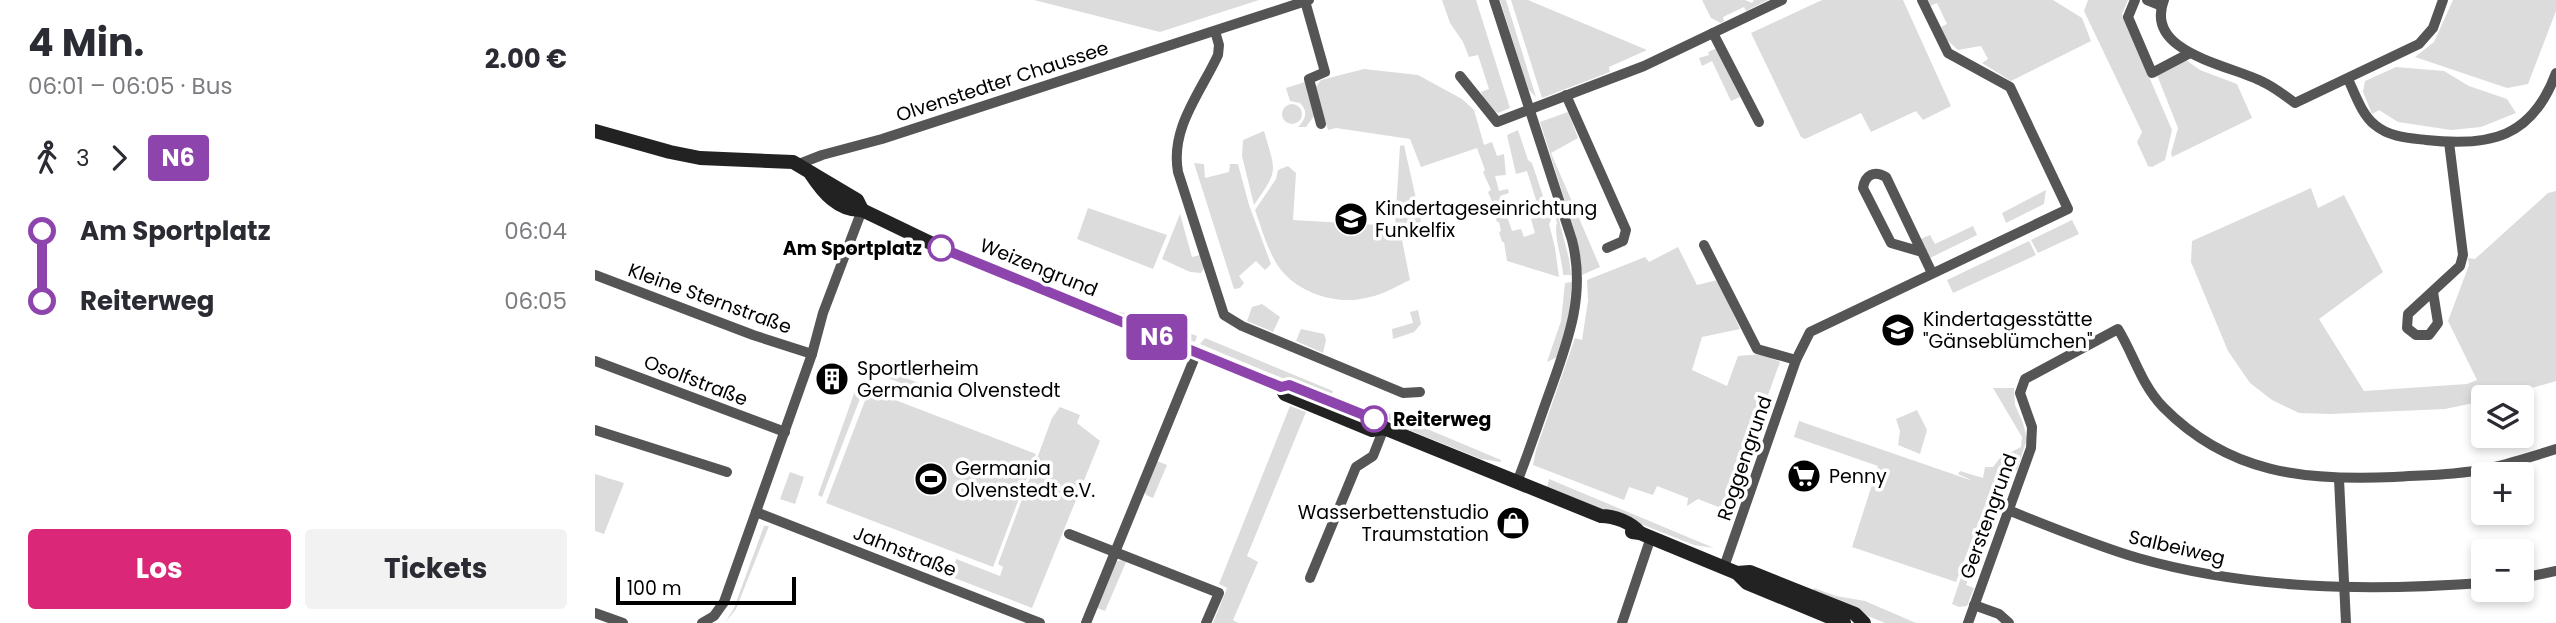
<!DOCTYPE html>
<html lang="de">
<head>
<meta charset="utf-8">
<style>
  body { margin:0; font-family:Poppins,sans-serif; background:#f2f2f3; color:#2b2b33; height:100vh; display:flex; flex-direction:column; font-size:26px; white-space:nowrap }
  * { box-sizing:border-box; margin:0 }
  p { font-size:23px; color:#7c7c81 }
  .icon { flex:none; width:38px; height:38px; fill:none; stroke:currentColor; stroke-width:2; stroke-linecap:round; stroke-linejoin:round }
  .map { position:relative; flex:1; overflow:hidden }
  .side { display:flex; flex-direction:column; background:#fff; width:595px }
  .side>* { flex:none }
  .badge { padding:0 14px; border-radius:5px; font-size:24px; line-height:46px }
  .fabs { position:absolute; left:1876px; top:385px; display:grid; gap:14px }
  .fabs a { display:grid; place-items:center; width:63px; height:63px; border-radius:7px; background:#fff; box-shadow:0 4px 10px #0003; font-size:35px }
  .scale { position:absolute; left:21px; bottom:18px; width:180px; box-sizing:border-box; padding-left:7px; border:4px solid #000; border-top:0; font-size:19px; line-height:24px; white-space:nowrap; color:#000; -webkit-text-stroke:5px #fff; paint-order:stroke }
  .map>.badge { position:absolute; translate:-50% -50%; box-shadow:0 0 0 4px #fff }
  .legs { display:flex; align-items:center; gap:10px; height:77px; padding:0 28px; font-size:23px }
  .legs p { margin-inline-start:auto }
  .headline { display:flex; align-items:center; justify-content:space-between; height:119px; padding:0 28px }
  h1 { font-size:38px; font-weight:700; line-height:52px }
  .primary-button { display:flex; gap:14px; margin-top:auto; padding:14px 28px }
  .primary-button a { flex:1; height:80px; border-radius:7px; background:#db2777; color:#fff; font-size:28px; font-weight:700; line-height:80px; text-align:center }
  .primary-button a+a { background:#f2f2f3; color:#2b2b33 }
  ul { padding:0 28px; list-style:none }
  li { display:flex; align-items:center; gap:24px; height:70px; font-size:26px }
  li i { display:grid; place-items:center; width:10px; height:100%; margin:0 9px; background:currentColor }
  li i::after { content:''; width:18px; height:18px; margin:-9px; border:5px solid; border-radius:50%; background:#fff }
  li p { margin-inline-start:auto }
  li:first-child i { background:linear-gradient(#0000 50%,currentColor 0) }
  li:last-child i { background:linear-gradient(currentColor 50%,#0000 0) }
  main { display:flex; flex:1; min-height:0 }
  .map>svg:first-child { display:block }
  .green { fill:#dcdcdc }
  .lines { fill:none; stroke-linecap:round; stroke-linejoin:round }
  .minor { stroke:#555; stroke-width:10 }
  .secondary { stroke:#222; stroke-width:14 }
  .line-1-casing { stroke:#fff; stroke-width:16 }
  .line-1 { stroke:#8e44ad; stroke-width:10 }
  .stop-1-dot { fill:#fff; stroke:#8e44ad; stroke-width:3.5 }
  .labels { text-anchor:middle; stroke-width:7; stroke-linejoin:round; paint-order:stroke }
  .street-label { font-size:19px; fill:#000; stroke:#fff }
  .poi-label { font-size:19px; fill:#000; stroke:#fff; text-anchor:start }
  .stop-label { font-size:19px; font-weight:bold; fill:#000; stroke:#fff; text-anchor:end }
</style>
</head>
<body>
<main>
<section class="side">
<div class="headline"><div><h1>4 Min.</h1><p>06:01 – 06:05 · Bus</p></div><b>2.00 €</b></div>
<div class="legs"><svg class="icon" aria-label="walk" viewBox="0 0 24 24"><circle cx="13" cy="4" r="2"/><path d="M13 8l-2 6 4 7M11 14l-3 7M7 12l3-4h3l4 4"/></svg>3<svg class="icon" aria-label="forward" viewBox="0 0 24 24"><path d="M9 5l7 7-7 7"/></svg><b class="badge" style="background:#8e44ad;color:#fff">N6</b></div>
<ul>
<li><i style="color:#8e44ad"></i><b>Am Sportplatz</b><p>06:04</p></li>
<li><i style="color:#8e44ad"></i><b>Reiterweg</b><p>06:05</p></li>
</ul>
<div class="primary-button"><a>Los</a><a>Tickets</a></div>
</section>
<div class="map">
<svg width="1961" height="623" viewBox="0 0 1961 623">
  <rect width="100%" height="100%" fill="#fff"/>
  <!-- green -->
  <g class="green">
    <polygon points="439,0 664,0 565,32"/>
    <polygon points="847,0 881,0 915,108 903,113 892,107 886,92 894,89 883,55 874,57 868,42 855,23"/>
    <polygon points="905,0 911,0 941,97 933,89"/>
    <polygon points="916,0 933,0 1052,50 1014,67 1015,72 947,98"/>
    <polygon points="1107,0 1150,0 1157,3 1159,0 1173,0 1151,11 1149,7 1128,17 1129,21 1126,23 1116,18"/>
    <polygon points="1227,0 1308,0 1356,106 1328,120 1321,111 1276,132 1266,113 1210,139 1206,137 1156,33"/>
    <polygon points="1332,0 1458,0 1487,18 1496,41 1416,81 1387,63 1393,59 1386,46 1363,50 1352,40 1346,27 1352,24 1342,3 1335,6"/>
    <polygon points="1493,0 1533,0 1527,14 1577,130 1570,160 1557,167 1553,166 1542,142 1547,132 1489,11"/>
    <polygon points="1858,0 1961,0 1961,11 1933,84 1912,88 1820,57 1839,42"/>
    <polygon points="1122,48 1145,97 1136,101 1117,61 1107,66 1104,58 1114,55 1113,52"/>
    <polygon points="1591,60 1605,70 1642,84 1657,118 1577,157 1576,153 1583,128 1562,75"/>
    <polygon points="1801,67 1849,71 1874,86 1912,99 1921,113 1886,127 1856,130 1803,122 1784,110 1777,114 1768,92 1770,81"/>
    <polygon points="769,69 823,75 867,99 879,110 889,145 897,142 902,156 909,154 911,175 900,176 904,191 913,189 914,193 905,196 910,211 920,209 921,213 912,216 917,231 926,229 929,237 940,233 936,219 946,216 932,171 921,174 912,135 923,130 933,160 937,163 956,220 954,224 960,248 964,277 912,261 909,242 907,242 904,232 906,231 904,222 902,222 899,212 901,211 893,192 896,190 888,172 890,170 882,148 826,167 815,139 741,128 733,130 720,88 726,80"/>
    <path d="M710,82L719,116L711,127H703C710,120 714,112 705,103L695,101L691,88Z"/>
    <circle cx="697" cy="114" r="10"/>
    <polygon points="973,112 983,138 956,153 1005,267 987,275 982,239 945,122"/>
    <path d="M669,131C681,173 684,169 659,205L647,156L648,140Z"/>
    <path d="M809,145L826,221L807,240L815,280C802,286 789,294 775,297C742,307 697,292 680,261C671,245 666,227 660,210L681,179L683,170L693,166L701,173L698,220L800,226L805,146Z"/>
    <polygon points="599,163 609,164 610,178 634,172 635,164 643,164 654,205 676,264 670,270 661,261 644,276 649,283 645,288 639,289"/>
    <polygon points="1716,188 1723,208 1749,195 1788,272 1724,319 1769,391 1872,384 1882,380 1853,321 1874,265 1873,258 1880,259 1953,193 1961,191 1961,381 1906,397 1888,397 1888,401 1850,409 1735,414 1704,413 1677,400 1655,383 1633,351 1596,262 1597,241"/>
    <polygon points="1451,190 1449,204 1411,223 1407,213"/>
    <polygon points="493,208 572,235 558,269 482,239"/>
    <path d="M961,208L974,259L976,275H968C968,262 958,233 962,223L958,209Z"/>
    <polygon points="585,214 597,257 605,255 609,268 606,273 595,272 567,259"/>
    <polygon points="1477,220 1484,234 1443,253 1436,240"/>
    <polygon points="1378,226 1382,235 1335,258 1326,239 1335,235 1340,244"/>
    <polygon points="1434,241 1441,255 1358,293 1352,280"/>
    <polygon points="1083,247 1102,285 1123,280 1145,329 1107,337 1097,370 1132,386 1143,356 1166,354 1185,362 1131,510 1103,499 1092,506 1093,498 1062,486 1058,495 1034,487 1029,500 938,465 941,450 980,338 987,340 993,301 992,280 1050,257 1054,262"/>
    <polygon points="977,282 973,321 962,357 952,362 966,321 970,283"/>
    <polygon points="667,304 685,317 678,332 652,321 657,307"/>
    <polygon points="823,310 826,324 819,332 798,339 797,329 818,323 815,312"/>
    <polygon points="524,312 550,316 602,336 600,342 523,315"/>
    <polygon points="706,329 729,334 731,340 728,353 701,341"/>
    <polygon points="610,338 738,391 735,398 605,344"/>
    <polygon points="279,366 350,393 348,399 277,372"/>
    <polygon points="261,388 268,391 227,497 223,495"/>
    <polygon points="1398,388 1419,388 1420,405 1428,423 1432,439 1422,470 1414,468 1371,585 1379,588 1372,606 1364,607 1357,604 1397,487 1361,582 1257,547 1283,466 1199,437 1204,421 1378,481 1363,474 1365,471 1388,478 1390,467 1398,467 1405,458 1426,447 1427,437"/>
    <polygon points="274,390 441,454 398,567 231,503"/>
    <polygon points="695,406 711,412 652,556 663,562 638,620 643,623 618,623 632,588 624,584"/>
    <polygon points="465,407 485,415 482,423 505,441 437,608 357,577 361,559 405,576 408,567 403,564 457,418"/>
    <polygon points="1322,410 1332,430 1325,454 1303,445 1305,431 1301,419"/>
    <polygon points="794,413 906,460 906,462 886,459 799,424 794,420"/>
    <polygon points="562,461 572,465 558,498 551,495 549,491"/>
    <polygon points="195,472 209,477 200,504 185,499"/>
    <polygon points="0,474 29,483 9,534 0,531"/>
    <polygon points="954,479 1119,548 1099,545 952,487"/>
    <polygon points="169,526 174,526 141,609 130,623 139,608"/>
    <polygon points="527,560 531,562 510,611 502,608 520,562"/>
    <polygon points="1219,588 1241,596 1270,601 1321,623 1290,623 1217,593"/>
  </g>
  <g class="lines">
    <!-- minor -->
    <g class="minor">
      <path d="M899,0L977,240C991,294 973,341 955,391C944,421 934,452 922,482"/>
      <polyline points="1540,0 1533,17 1557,73 1595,53"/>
      <polyline points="1552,0 1567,6"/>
      <path d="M1569,0C1548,53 1636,65 1668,82C1679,87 1689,95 1700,103L1824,44L1838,28L1848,0"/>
      <polyline points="710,1 730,72 714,79 726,124"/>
      <path d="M620,31L624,45L623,55C606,92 575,128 583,172L629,315L647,326L808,393L825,392"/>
      <polyline points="1118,33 1164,122"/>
      <polyline points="865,76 902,122 1049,66 1187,0"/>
      <path d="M1753,79C1760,94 1767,115 1780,125C1794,137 1814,138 1831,140C1895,147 1937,138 1961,73"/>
      <polyline points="971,95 1031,230 1028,241 1012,248"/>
      <polyline points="204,164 227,155 287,139 714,0"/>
      <polyline points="1109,245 1162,349 1201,360"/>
      <path d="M1327,252L1296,243L1268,188C1270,175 1279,170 1291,177L1337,273"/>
      <polyline points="0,275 158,335 217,354"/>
      <polyline points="1838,292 1843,323 1834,335 1821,335 1812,328 1813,314 1865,266 1868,255 1854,142"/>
      <polyline points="0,361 190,432"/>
      <polyline points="0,430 132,472"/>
      <polyline points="1744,479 1751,623"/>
      <path d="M1413,510C1456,527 1499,545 1543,558C1655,590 1774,591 1888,583"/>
      <polyline points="161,512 445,623"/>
      <polyline points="474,534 624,593 611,623"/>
      <polyline points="1129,567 1201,360 1215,332 1473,209 1415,87 1353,53 1327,0"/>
      <polyline points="715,578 761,467 778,456 789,428"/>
      <polyline points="1927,578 1961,571"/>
      <polyline points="1379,605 1404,614 1414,623"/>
      <polyline points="0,613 28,623"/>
      <polyline points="107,623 119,616 129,602 217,354 228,313 267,210"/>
      <polyline points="491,623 602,352"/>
      <polyline points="1027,623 1056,537"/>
      <path d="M1373,623L1436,448L1437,427L1425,393L1430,379L1523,329C1539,355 1546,384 1568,407C1634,474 1710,481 1799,477C1831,475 1864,475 1895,468C1917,463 1939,456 1961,449"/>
    </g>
    <!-- secondary -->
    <g class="secondary">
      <polyline points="0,131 75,152 105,158 198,162 262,200 267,210"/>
      <path d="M216,174C228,192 243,211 267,210L346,248L669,380L686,387L690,394L777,430L789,428"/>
      <path d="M693,385L779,419L789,428L1006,516C1019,516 1036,522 1045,533"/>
      <polyline points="1037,532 1045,533 1142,573 1152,583 1249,623"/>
      <polyline points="1142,573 1155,572 1260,614 1269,623"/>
    </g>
  </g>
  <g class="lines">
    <defs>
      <polyline id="line-1" points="346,248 686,387 694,385 779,419"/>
    </defs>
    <!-- line-1 casing -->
    <use href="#line-1" class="line-1-casing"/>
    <!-- line-1 -->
    <use href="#line-1" class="line-1"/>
  </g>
  <!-- icons -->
  <defs>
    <symbol id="school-disc" viewBox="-11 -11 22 22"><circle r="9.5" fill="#000" stroke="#fff"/><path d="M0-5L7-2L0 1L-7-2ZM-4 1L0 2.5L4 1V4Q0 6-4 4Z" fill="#fff"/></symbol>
    <symbol id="building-disc" viewBox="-11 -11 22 22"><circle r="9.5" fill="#000" stroke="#fff"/><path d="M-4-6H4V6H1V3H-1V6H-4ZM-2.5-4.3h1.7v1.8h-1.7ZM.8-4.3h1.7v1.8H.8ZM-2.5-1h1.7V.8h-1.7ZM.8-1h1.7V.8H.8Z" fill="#fff"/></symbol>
    <symbol id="supermarket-disc" viewBox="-11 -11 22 22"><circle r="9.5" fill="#000" stroke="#fff"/><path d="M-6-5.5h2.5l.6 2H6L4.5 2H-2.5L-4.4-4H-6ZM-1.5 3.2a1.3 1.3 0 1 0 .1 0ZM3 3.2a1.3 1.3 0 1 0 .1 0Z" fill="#fff"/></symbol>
    <symbol id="stadium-disc" viewBox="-11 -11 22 22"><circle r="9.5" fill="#000" stroke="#fff"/><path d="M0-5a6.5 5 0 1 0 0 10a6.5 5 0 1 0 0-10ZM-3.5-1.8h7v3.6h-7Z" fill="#fff"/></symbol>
    <symbol id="shop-disc" viewBox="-11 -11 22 22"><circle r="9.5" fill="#000" stroke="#fff"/><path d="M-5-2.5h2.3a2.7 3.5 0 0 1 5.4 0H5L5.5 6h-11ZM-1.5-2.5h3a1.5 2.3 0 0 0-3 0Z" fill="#fff"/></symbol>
  </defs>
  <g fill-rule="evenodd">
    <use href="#school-disc" x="737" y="200" width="38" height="38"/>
    <use href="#school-disc" x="1284" y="311" width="38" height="38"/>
    <use href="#building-disc" x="218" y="360" width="38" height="38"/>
    <use href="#supermarket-disc" x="1190" y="457" width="38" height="38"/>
    <use href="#stadium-disc" x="317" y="460" width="38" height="38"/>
    <use href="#shop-disc" x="899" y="504" width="38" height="38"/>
  </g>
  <!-- markers -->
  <g class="stop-1-dot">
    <circle cx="346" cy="248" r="12"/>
    <circle cx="779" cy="419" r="12"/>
  </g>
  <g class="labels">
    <!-- street labels -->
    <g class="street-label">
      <text transform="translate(407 81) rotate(-18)" y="7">Olvenstedter Chaussee</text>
      <text transform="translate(444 267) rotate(22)" y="7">Weizengrund</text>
      <text transform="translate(115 298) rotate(20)" y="7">Kleine Sternstraße</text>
      <text transform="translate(101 380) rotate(21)" y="7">Osolfstraße</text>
      <text transform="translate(1149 458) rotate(-71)" y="7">Roggengrund</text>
      <text transform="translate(1393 516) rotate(-70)" y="7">Gerstengrund</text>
      <text transform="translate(1582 547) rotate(13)" y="7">Salbeiweg</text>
      <text transform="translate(310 551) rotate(21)" y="7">Jahnstraße</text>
    </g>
    <!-- poi labels -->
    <g class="poi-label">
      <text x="780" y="215">Kindertageseinrichtung<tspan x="780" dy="22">Funkelfix</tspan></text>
      <text x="1328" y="326">Kindertagesstätte<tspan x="1328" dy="22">"Gänseblümchen"</tspan></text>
      <text x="262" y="375">Sportlerheim<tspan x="262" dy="22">Germania Olvenstedt</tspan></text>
      <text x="360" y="475">Germania<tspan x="360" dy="22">Olvenstedt e.V.</tspan></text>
      <text x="1234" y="483">Penny</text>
      <text x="894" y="519" text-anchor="end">Wasserbettenstudio<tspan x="894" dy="22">Traumstation</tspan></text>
    </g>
    <!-- stop labels -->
    <g class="stop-label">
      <text x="327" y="255">Am Sportplatz</text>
      <text x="798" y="426" text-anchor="start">Reiterweg</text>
    </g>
  </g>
</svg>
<div class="fabs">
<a><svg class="icon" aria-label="layers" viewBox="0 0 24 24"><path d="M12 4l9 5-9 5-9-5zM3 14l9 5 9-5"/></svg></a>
<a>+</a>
<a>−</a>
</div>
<div class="scale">100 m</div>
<b class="badge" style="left:562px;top:337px;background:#8e44ad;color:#fff">N6</b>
</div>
</main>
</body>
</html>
